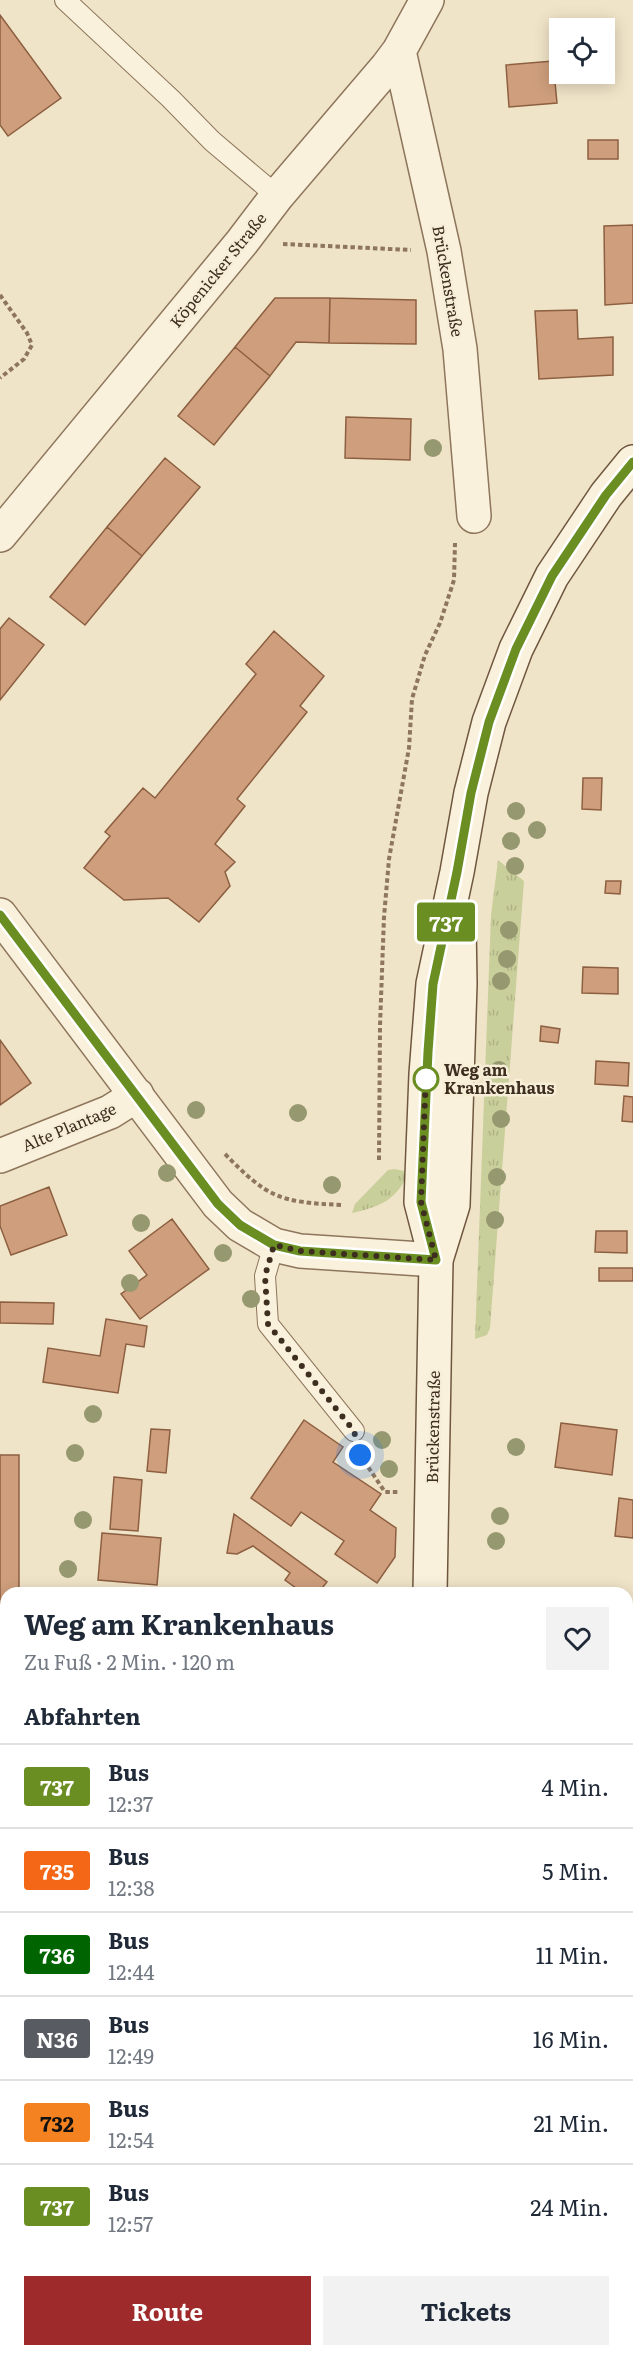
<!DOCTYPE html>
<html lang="de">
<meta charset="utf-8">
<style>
body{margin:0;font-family:Literata,serif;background:#f2f2f3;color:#1f2937;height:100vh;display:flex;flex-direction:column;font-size:22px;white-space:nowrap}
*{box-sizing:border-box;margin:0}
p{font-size:20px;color:#747a83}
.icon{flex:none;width:33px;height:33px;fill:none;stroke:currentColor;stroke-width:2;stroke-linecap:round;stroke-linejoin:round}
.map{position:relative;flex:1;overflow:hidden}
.sheet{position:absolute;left:0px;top:1587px;width:633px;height:770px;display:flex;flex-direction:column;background:#fff;border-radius:18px 18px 0 0;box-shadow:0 3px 15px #0003}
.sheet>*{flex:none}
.badge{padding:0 12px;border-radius:4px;font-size:21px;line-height:39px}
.buttons{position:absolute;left:549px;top:18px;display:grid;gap:12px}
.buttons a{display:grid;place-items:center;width:66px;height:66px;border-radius:0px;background:#fff;box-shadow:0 3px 15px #0003;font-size:30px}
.you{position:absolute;width:30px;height:30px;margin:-15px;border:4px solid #fff;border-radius:50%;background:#1a73e8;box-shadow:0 0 0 9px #1a73e833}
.map>.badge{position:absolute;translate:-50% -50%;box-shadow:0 0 0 3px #fff}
h2{padding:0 24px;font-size:22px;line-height:54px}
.round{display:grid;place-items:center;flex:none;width:63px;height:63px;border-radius:0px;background:#f2f2f3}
.headline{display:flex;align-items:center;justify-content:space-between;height:102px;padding:0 24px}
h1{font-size:28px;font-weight:700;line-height:45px}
.button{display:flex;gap:12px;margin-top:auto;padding:12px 24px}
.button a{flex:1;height:69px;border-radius:0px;background:#9e2a2b;color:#fff;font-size:24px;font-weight:700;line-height:69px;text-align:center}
.button a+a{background:#f2f2f3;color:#1f2937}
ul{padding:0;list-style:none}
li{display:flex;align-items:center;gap:18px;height:84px;padding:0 24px;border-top:2px solid #e0e1e3}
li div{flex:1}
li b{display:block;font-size:22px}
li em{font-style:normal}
li .badge{min-width:66px;font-weight:700;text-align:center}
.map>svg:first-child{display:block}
.grass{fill:url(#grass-tufts)}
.building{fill:#cf9f7d;stroke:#8d5f41;stroke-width:1.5}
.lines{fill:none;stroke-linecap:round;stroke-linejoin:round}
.service-casing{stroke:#8d765c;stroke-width:22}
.minor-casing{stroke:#8d765c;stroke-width:36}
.secondary-casing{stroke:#6f573f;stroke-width:36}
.path{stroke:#8d765c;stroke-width:4;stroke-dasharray:4.5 3;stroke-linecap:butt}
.service{stroke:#faf1dc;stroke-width:20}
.minor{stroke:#faf1dc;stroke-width:33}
.secondary{stroke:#faf1dc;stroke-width:33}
.tree{fill:#96986f}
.line-casing{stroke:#fff;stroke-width:14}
.line{stroke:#6b8e23;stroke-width:9}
.walk{stroke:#3d2e20;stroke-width:6;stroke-dasharray:0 10.8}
.stop-dot{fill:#fff;stroke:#6b8e23;stroke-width:3}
.labels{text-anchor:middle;stroke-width:5;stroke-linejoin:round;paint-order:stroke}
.street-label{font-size:16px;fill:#3d2e20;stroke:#f7eed8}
.stop-label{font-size:16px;font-weight:bold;fill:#3d2e20;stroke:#f7eed8;text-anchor:start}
</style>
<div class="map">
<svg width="633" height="2356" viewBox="0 0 633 2356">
<defs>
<pattern id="grass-tufts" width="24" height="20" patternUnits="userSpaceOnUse" patternTransform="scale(1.5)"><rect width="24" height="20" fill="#c9cf9b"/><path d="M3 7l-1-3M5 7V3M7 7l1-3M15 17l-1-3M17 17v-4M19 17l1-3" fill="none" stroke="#aeb285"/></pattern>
</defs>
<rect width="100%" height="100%" fill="#f0e4c8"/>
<path class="grass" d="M498,860L524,881L490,1328L487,1335L475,1339L491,915Z
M394,1169L410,1172C395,1200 383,1206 352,1213L355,1204L388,1170Z
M627,2212L633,2213V2356H458L459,2350H627Z"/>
<path class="building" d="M0,15L61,98L8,136L0,125Z
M553,61L557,103L509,107L506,65Z
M588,140H618V159H588Z
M633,225V303L605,305L604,226Z
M275,298H330L329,343L296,342L270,376L235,347Z
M330,298L416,300V344L329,343Z
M577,310L578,339L613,337V375L539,379L535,311Z
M235,347L270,376L214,445L178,416Z
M346,417L411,419L410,460L345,458Z
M165,458L200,487L142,556L107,527Z
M107,527L142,556L85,625L50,597Z
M9,618L44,645L0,700V629Z
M274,631L324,676L300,706L307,712L237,799L245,806L215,844L235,862L225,872L230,886L199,922L168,898L124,900L84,868L110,836L105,832L143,788L155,798L256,674L246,664Z
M583,778H602L601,810L582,809Z
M606,881H621L620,894L605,893Z
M583,967L618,968V994L582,993Z
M541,1026L560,1029L558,1043L540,1041Z
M0,1040L31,1083L0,1105Z
M596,1061L629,1063L628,1086L595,1084Z
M624,1096L633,1097V1122L622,1121Z
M49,1187L67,1235L11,1255L0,1226V1206Z
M172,1219L209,1269L140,1319L121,1294L147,1275L129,1251Z
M596,1231H627V1253L595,1252Z
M599,1268H633V1281H599Z
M0,1302L54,1303L53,1324L0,1323Z
M106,1319L147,1326L144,1347L126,1344L118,1393L43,1382L48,1348L100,1356Z
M304,1420L343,1447L333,1462L381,1494L370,1510L396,1528L395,1557L377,1583L335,1554L344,1541L301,1512L291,1526L251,1498Z
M561,1423L617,1430L612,1475L555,1467Z
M151,1429L170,1430L166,1473L147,1471Z
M0,1455H19V1593H6V1648L0,1647Z
M114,1477L142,1480L138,1531L110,1529Z
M619,1498L633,1500V1538L615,1536Z
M234,1514L327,1582L318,1593H303L285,1580L290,1573L253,1546L237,1554L227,1553Z
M102,1533L161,1538L157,1585L98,1580Z
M0,1715H6V1806L0,1805Z
M0,1966L6,1967V2097H0Z
M6,2344V2350H230L228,2356H1Z"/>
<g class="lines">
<g class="service-casing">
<path id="service" d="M65,0L171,99L212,141L277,196
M274,1245L265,1276L268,1324L354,1431
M0,1663L6,1664
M237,2356L239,2350"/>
</g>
<g class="minor-casing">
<path id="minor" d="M399,51L444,251L460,349L474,516
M0,535L242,242L277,196L387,67L399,51L427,0
M0,915L218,1204L240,1225L274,1245L300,1251L436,1260
M0,1156L110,1112L137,1095
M0,1857H6"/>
</g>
<g class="secondary-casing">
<path id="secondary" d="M436,1260L453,1205L460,984L459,923
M430,1593L436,1260L421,1202L426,1074L433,984L457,872L471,793L489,722L516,649L552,576L606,495L633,462
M418,2356V2350"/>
</g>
<path class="path" d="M283,244L411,250
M0,295L27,333L32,345L24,359L0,378
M225,1154C268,1198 279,1202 341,1205
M379,1160L380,1026L384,917L389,859L409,748L412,699L425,655L440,623L454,580L455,543
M360,1455L385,1492H399
M374,2350L385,2354"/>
<use href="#service" class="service"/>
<use href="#minor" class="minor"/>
<use href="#secondary" class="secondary"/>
</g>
<g class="tree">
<circle cx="433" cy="448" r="9"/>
<circle cx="516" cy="811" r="9"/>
<circle cx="537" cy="830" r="9"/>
<circle cx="511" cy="841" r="9"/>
<circle cx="515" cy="866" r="9"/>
<circle cx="509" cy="930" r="9"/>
<circle cx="507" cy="959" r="9"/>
<circle cx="501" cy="981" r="9"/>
<circle cx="499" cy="1070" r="9"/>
<circle cx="196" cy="1110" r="9"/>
<circle cx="298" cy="1113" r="9"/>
<circle cx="501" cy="1119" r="9"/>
<circle cx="167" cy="1173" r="9"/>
<circle cx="497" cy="1177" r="9"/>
<circle cx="332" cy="1185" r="9"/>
<circle cx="495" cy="1220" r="9"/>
<circle cx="141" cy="1223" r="9"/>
<circle cx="223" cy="1253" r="9"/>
<circle cx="130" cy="1283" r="9"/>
<circle cx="251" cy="1299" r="9"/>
<circle cx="93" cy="1414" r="9"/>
<circle cx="382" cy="1440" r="9"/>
<circle cx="516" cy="1447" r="9"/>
<circle cx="75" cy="1453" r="9"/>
<circle cx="389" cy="1469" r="9"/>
<circle cx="500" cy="1516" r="9"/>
<circle cx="83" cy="1520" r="9"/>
<circle cx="496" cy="1541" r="9"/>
<circle cx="68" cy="1569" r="9"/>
</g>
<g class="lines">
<g class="line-casing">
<path id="line" d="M0,915L218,1204L240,1225L274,1245L300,1251L436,1260L421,1202L428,1052L433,984L457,872L471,793L489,722L516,649L552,576L606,495L633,462"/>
</g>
<use href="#line" class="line"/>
<path class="walk" d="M360,1455L354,1431L268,1324L265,1276L274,1245L300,1251L436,1260L421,1202L426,1074V1079"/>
</g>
<circle class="stop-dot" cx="426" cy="1079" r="12"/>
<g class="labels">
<g class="street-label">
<text transform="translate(218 270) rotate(-51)" y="6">Köpenicker Straße</text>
<text transform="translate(448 281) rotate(80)" y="6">Brückenstraße</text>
<text transform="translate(69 1127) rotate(-23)" y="6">Alte Plantage</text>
<text transform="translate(433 1427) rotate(-89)" y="6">Brückenstraße</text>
</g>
<g class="stop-label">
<text x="444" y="1076">Weg am<tspan x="444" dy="18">Krankenhaus</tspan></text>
</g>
</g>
</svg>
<div class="buttons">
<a><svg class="icon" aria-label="locate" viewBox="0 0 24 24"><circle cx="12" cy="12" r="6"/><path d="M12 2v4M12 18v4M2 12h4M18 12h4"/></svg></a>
</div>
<div class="you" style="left:360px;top:1455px"></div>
<b class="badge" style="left:446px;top:922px;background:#6b8e23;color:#fff">737</b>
<section class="sheet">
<div class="headline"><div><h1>Weg am Krankenhaus</h1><p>Zu Fuß · 2 Min. · 120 m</p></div><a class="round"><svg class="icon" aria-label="heart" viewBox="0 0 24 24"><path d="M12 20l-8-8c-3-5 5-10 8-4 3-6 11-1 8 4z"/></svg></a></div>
<h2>Abfahrten</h2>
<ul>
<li><span class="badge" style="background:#6b8e23;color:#fff">737</span><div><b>Bus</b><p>12:37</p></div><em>4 Min.</em></li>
<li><span class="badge" style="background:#f46717;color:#fff">735</span><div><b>Bus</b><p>12:38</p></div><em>5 Min.</em></li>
<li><span class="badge" style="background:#006400;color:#fff">736</span><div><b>Bus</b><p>12:44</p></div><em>11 Min.</em></li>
<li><span class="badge" style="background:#595b62;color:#fff">N36</span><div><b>Bus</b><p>12:49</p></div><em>16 Min.</em></li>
<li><span class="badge" style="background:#f58220;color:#111">732</span><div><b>Bus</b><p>12:54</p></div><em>21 Min.</em></li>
<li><span class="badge" style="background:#6b8e23;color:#fff">737</span><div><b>Bus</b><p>12:57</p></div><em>24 Min.</em></li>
</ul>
<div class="button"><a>Route</a><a>Tickets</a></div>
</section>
</div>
